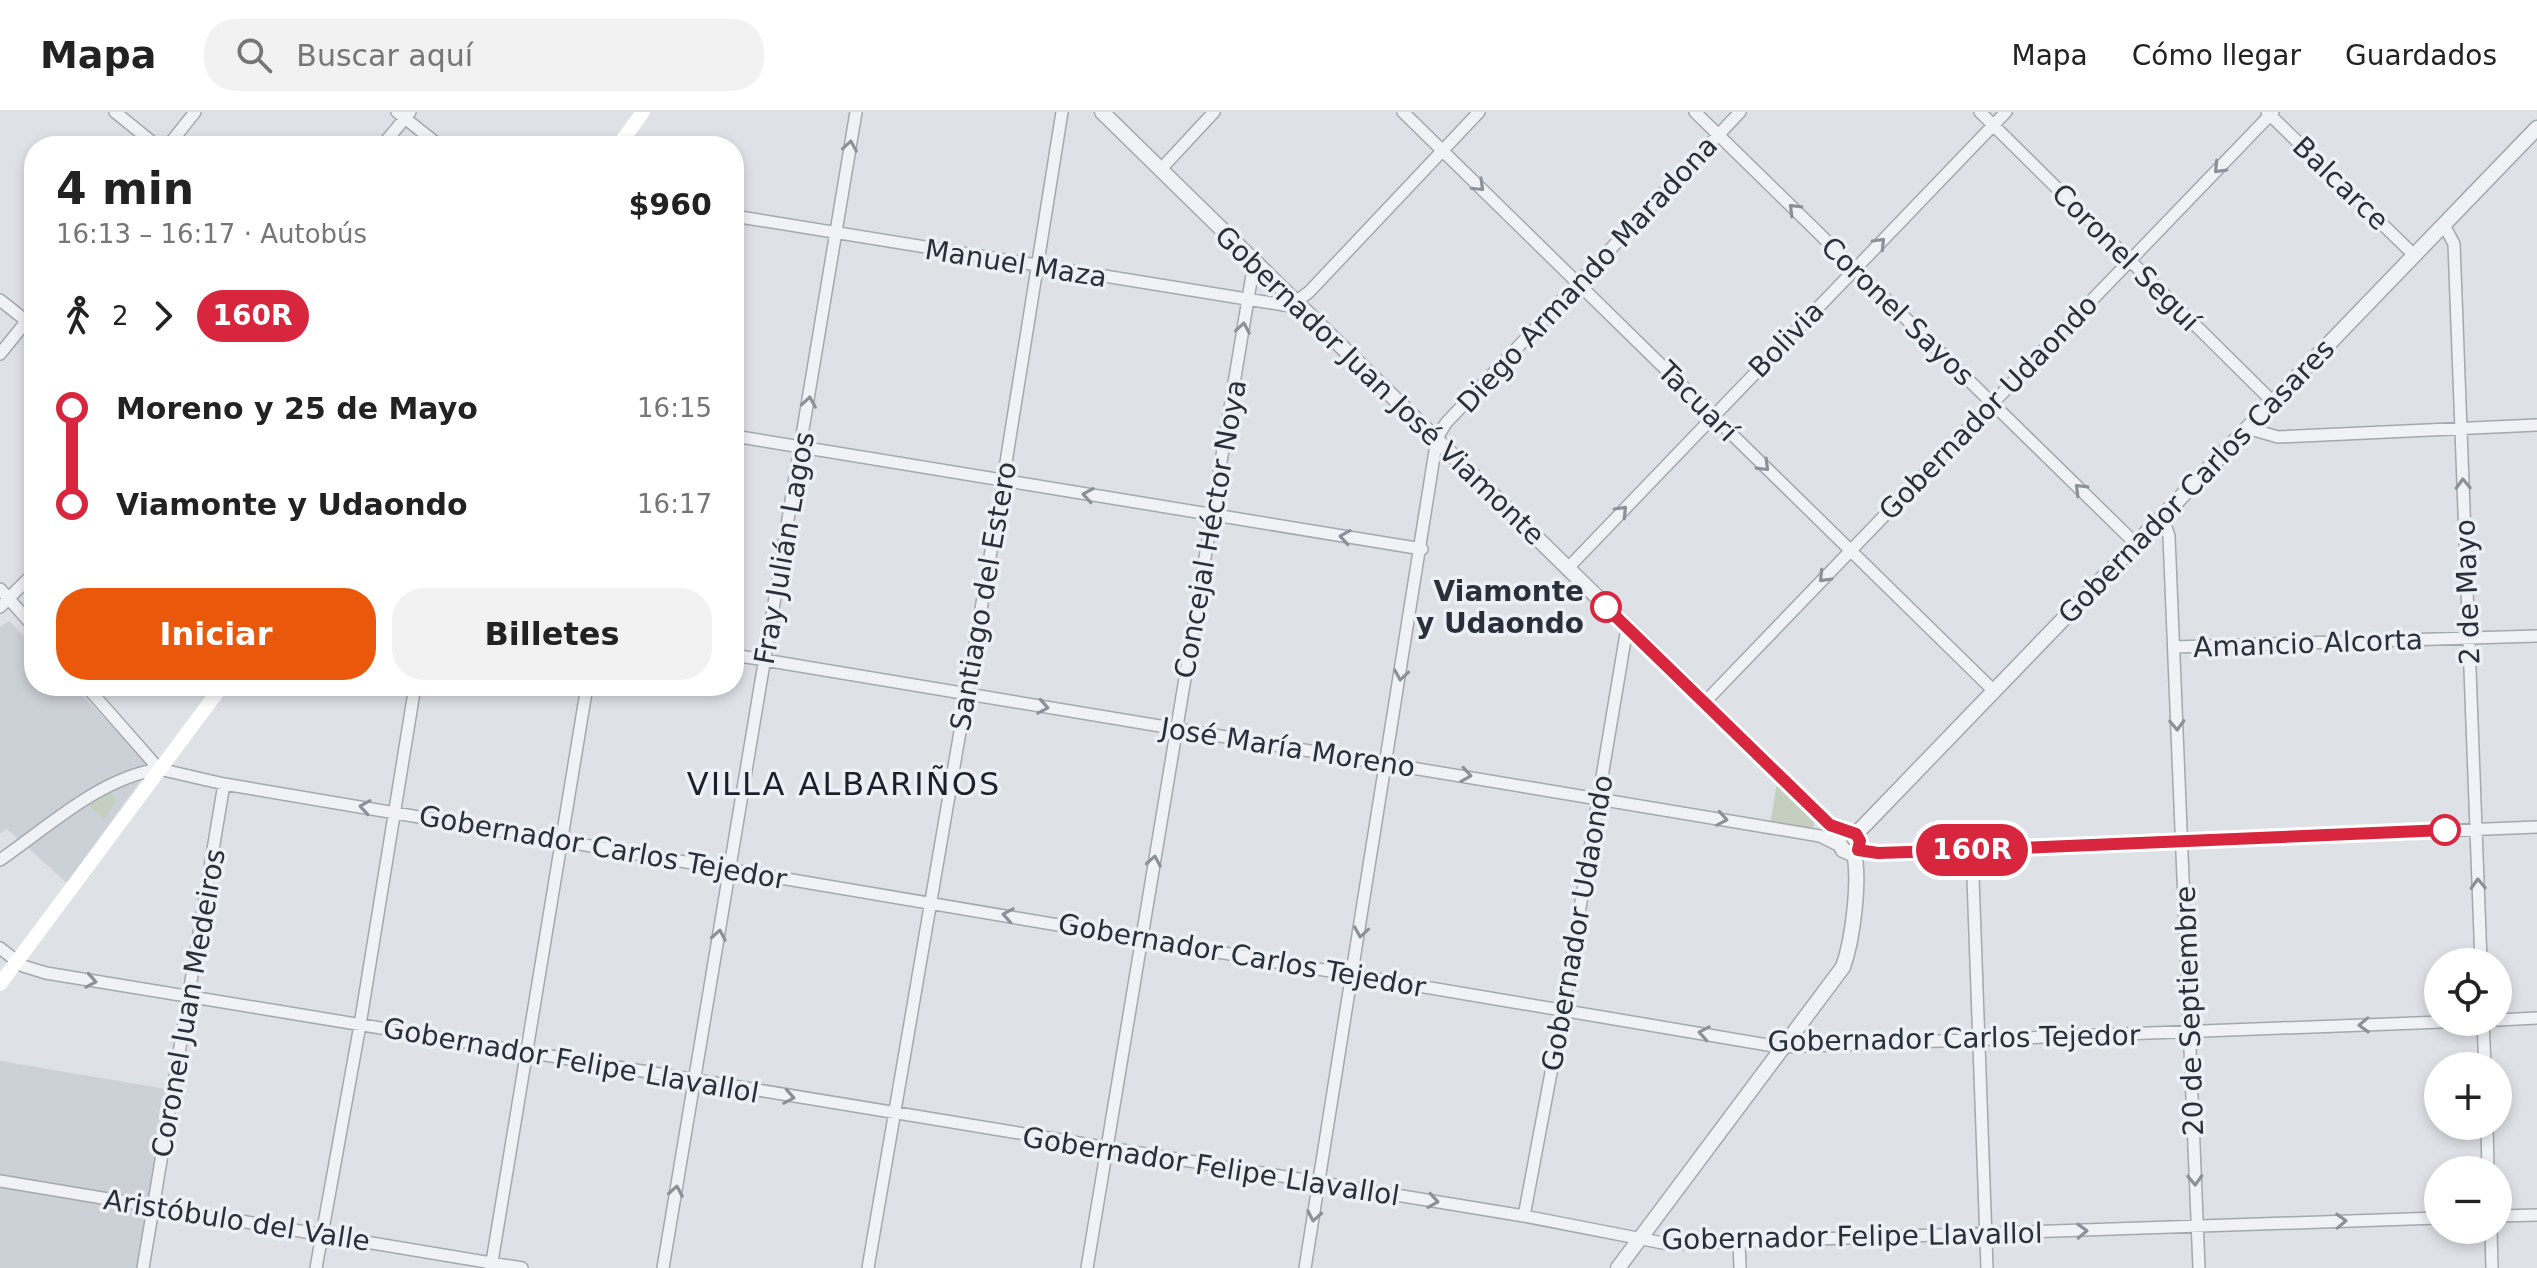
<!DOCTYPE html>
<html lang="es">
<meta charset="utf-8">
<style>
body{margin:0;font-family:"DejaVu Sans",sans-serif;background:#f2f2f2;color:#222;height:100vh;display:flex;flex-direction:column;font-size:30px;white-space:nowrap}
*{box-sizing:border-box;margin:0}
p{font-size:26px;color:#767676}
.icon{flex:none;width:44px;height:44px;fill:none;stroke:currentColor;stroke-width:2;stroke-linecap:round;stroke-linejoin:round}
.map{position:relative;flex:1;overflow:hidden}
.drawer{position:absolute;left:24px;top:24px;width:720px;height:560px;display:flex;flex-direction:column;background:#fff;border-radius:32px;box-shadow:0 4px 12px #0003}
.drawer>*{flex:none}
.badge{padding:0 16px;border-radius:26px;font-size:28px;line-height:52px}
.tools{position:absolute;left:2424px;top:836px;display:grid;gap:16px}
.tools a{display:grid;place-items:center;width:88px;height:88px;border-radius:50%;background:#fff;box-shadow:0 4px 12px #0003;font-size:40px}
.map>.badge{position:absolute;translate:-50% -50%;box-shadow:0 0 0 4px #fff}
.legs{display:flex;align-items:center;gap:12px;height:88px;padding:0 32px;font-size:26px}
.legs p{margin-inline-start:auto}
.overview{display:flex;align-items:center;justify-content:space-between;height:136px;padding:0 32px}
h1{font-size:44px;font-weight:600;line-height:60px}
.cta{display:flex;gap:16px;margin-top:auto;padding:16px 32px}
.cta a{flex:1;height:92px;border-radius:32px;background:#ea580c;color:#fff;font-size:32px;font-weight:600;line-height:92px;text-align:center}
.cta a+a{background:#f2f2f2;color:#222}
ul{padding:0 32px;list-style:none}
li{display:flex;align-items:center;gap:28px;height:96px;font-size:30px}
li i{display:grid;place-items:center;width:12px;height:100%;margin:0 10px;background:currentColor}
li i::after{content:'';width:20px;height:20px;margin:-10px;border:6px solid;border-radius:50%;background:#fff}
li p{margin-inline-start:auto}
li:first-child i{background:linear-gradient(#0000 50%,currentColor 0)}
li:last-child i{background:linear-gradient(currentColor 50%,#0000 0)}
header{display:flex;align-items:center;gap:48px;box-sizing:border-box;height:112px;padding:0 40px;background:#fff;border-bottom:2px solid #e0e0e0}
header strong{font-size:38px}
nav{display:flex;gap:44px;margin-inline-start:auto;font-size:28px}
.search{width:560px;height:72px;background:#f2f2f2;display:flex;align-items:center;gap:20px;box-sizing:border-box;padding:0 28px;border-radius:32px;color:#767676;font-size:30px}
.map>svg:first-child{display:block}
.built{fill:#ccd0d7}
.green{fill:#c4cfc0}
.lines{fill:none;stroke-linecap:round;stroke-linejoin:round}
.minor-casing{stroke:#a4a8af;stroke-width:14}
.tertiary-casing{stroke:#a4a8af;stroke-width:17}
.minor{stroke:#f0f2f5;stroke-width:11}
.tertiary{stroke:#f0f2f5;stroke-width:14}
.secondary{stroke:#fff;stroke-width:14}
.oneway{stroke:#8c9198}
.line-1-casing{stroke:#fff;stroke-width:18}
.line-1{stroke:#d7263d;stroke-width:12}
.stop-1-dot{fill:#fff;stroke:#d7263d;stroke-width:4}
.labels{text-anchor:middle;stroke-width:7;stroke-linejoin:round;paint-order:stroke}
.street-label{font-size:28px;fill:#29303b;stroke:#edf0f4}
.stop-label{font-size:28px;font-weight:bold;fill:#29303b;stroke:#edf0f4;text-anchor:end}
.quarter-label{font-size:32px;letter-spacing:2px;fill:#1b212c;stroke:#edf0f4}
</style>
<header>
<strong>Mapa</strong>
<div class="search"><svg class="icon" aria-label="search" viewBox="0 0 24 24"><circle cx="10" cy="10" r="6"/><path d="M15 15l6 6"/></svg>Buscar aquí</div>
<nav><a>Mapa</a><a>Cómo llegar</a><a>Guardados</a></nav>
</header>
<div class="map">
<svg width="2537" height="1156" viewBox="0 0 2537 1156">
<rect width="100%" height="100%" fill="#dee1e6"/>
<path class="built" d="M9,509L34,535V574H73L151,654L67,771L7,717L0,721V515Z
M0,949L166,977L139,1156H0Z"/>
<path class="green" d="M1777,670L1814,707V714L1808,718L1770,713Z
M111,680L116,689L104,707L89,694Z"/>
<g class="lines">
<g class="minor-casing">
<path id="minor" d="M115,0L157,34
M397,0L440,34
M1403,0L1994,579
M1695,0L2136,432
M1980,0L2273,290
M2267,0L2414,143
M168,34L195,0
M382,34L410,0
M1161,57L1214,0
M734,104L1290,194L1309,180L1479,0
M2444,113L2454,132L2481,850
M0,188L34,215
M0,242L34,200
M2247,316L2278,325L2537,313
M734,324L1422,437
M2162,404L2169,424L2199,1156
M1568,456L2006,0
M0,477L34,515
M0,495L34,461
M2174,535L2537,524
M734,543L1820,724L1840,734
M86,574L159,657L224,672L1780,935L2442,910
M1704,591L2273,0
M1858,738L1878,741L1972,738L2537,715
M1972,738L1987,1156
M0,748C48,715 100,666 159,657
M0,836L23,854L46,861L1524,1104L1668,1132L2438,1106
M2498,908L2537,906
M2483,910L2485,954
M2487,1014L2488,1058
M0,1069L522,1156
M1524,1104L1563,897L1627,516
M2498,1104L2537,1103
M2491,1118L2492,1156
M1739,1130L1740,1156
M143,1156L224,672
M316,1156L360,913L415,574
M491,1156L587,574
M663,1156L856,0
M868,1156L1003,369L1062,0
M1087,1156L1254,151
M1305,1156L1437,326L1446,311L1740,0"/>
</g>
<g class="tertiary-casing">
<path id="tertiary" d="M1102,0L1830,713L1843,738L1850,741L1858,738L1860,729L1856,722L1830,713
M1856,722L2537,16
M1618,1156L1843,855C1853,827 1860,769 1854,740"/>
</g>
<use href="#minor" class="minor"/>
<use href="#tertiary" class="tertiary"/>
<path class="secondary" d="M618,34L643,0
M0,872L222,574"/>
</g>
<defs><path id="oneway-chevron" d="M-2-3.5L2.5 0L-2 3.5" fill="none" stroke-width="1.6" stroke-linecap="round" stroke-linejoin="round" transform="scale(2)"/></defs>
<g class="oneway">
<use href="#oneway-chevron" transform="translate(850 34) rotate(-81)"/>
<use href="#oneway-chevron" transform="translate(2219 56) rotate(134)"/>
<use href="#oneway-chevron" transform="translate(1479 74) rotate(44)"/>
<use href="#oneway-chevron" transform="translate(1794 97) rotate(-135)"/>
<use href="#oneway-chevron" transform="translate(1880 131) rotate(-46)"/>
<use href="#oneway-chevron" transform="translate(1243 216) rotate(-81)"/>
<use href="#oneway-chevron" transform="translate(809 290) rotate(-81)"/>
<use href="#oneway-chevron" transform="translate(1764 354) rotate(45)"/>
<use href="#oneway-chevron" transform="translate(2463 372) rotate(-92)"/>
<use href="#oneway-chevron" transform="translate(2080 377) rotate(-135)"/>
<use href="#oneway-chevron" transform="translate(1088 383) rotate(-171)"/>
<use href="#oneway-chevron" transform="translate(1622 399) rotate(-46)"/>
<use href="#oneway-chevron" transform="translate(1345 425) rotate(-171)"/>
<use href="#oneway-chevron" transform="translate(1824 465) rotate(134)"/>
<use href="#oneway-chevron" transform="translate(1401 563) rotate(99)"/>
<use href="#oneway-chevron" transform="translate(1043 595) rotate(10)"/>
<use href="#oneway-chevron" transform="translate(2177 613) rotate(88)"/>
<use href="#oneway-chevron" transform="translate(1466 663) rotate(9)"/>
<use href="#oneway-chevron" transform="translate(365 695) rotate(-171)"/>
<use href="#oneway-chevron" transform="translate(1722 707) rotate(10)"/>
<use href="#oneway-chevron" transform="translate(1154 749) rotate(-80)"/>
<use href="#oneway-chevron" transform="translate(2478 772) rotate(-92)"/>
<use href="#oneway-chevron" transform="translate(1008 803) rotate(-170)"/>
<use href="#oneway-chevron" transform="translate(1361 820) rotate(99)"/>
<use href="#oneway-chevron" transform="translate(719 823) rotate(-80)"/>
<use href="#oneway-chevron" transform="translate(91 869) rotate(10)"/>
<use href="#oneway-chevron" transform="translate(2364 913) rotate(178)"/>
<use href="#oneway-chevron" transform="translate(1704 921) rotate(-170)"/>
<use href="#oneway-chevron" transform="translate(789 985) rotate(10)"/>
<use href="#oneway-chevron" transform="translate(2195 1068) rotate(88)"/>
<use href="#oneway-chevron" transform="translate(676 1079) rotate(-80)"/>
<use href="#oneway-chevron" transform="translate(1433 1089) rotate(9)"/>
<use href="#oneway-chevron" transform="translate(1314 1104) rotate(100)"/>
<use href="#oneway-chevron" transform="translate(2341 1109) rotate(-2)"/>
<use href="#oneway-chevron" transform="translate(2082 1119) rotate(-2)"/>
</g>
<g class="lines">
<g class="line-1-casing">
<path id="line-1" d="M1606,495L1830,713L1856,722L1860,729L1858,738L1878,741L1972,738L2445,718"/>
</g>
<use href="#line-1" class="line-1"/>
</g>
<g class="stop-1-dot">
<circle cx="1606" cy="495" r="14"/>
<circle cx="2445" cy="718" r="14"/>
</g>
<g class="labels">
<g class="street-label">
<text transform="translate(2341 71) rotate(44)" y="10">Balcarce</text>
<text transform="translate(2126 145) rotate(45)" y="10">Coronel Seguí</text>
<text transform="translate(1016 151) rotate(9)" y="10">Manuel Maza</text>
<text transform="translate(1587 162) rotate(-47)" y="10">Diego Armando Maradona</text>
<text transform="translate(1898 199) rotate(44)" y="10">Coronel Sayos</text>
<text transform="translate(1786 227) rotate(-46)" y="10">Bolivia</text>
<text transform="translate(1380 273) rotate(44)" y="10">Gobernador Juan José Viamonte</text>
<text transform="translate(1698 289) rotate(45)" y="10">Tacuarí</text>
<text transform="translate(1988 295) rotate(-46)" y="10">Gobernador Udaondo</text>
<text transform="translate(2196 369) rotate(-46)" y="10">Gobernador Carlos Casares</text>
<text transform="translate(1210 417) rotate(-80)" y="10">Concejal Héctor Noya</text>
<text transform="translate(784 436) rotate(-80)" y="10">Fray Julián Lagos</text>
<text transform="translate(2467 480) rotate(-92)" y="10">2 de Mayo</text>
<text transform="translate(983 484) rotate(-80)" y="10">Santiago del Estero</text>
<text transform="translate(2308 531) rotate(-2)" y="10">Amancio Alcorta</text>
<text transform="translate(1288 635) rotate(9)" y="10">José María Moreno</text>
<text transform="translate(603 735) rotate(10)" y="10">Gobernador Carlos Tejedor</text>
<text transform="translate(1577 811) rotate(-80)" y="10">Gobernador Udaondo</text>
<text transform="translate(1242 843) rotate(10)" y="10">Gobernador Carlos Tejedor</text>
<text transform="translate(188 891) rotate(-80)" y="10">Coronel Juan Medeiros</text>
<text transform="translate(2189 899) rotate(-92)" y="10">20 de Septiembre</text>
<text transform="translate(1954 926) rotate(-1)" y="10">Gobernador Carlos Tejedor</text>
<text transform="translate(571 948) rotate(10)" y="10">Gobernador Felipe Llavallol</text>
<text transform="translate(1211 1054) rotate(9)" y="10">Gobernador Felipe Llavallol</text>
<text transform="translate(237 1108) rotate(9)" y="10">Aristóbulo del Valle</text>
<text transform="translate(1852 1124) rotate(-1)" y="10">Gobernador Felipe Llavallol</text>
</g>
<g class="stop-label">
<text x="1584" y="489">Viamonte<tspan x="1584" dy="32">y Udaondo</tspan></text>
</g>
<g class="quarter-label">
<text x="844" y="683">VILLA ALBARIÑOS</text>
</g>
</g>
</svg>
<div class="tools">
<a><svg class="icon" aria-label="locate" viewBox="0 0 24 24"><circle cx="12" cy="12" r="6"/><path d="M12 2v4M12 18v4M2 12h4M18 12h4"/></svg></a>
<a>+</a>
<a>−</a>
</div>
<b class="badge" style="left:1972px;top:738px;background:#d7263d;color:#fff">160R</b>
<section class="drawer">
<div class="overview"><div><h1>4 min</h1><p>16:13 – 16:17 · Autobús</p></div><b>$960</b></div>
<div class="legs"><svg class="icon" aria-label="walk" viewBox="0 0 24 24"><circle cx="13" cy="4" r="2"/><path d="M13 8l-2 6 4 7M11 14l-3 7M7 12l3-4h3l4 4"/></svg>2<svg class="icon" aria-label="forward" viewBox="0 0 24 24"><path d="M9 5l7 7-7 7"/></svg><b class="badge" style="background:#d7263d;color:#fff">160R</b></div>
<ul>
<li><i style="color:#d7263d"></i><b>Moreno y 25 de Mayo</b><p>16:15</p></li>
<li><i style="color:#d7263d"></i><b>Viamonte y Udaondo</b><p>16:17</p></li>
</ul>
<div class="cta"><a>Iniciar</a><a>Billetes</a></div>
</section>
</div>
